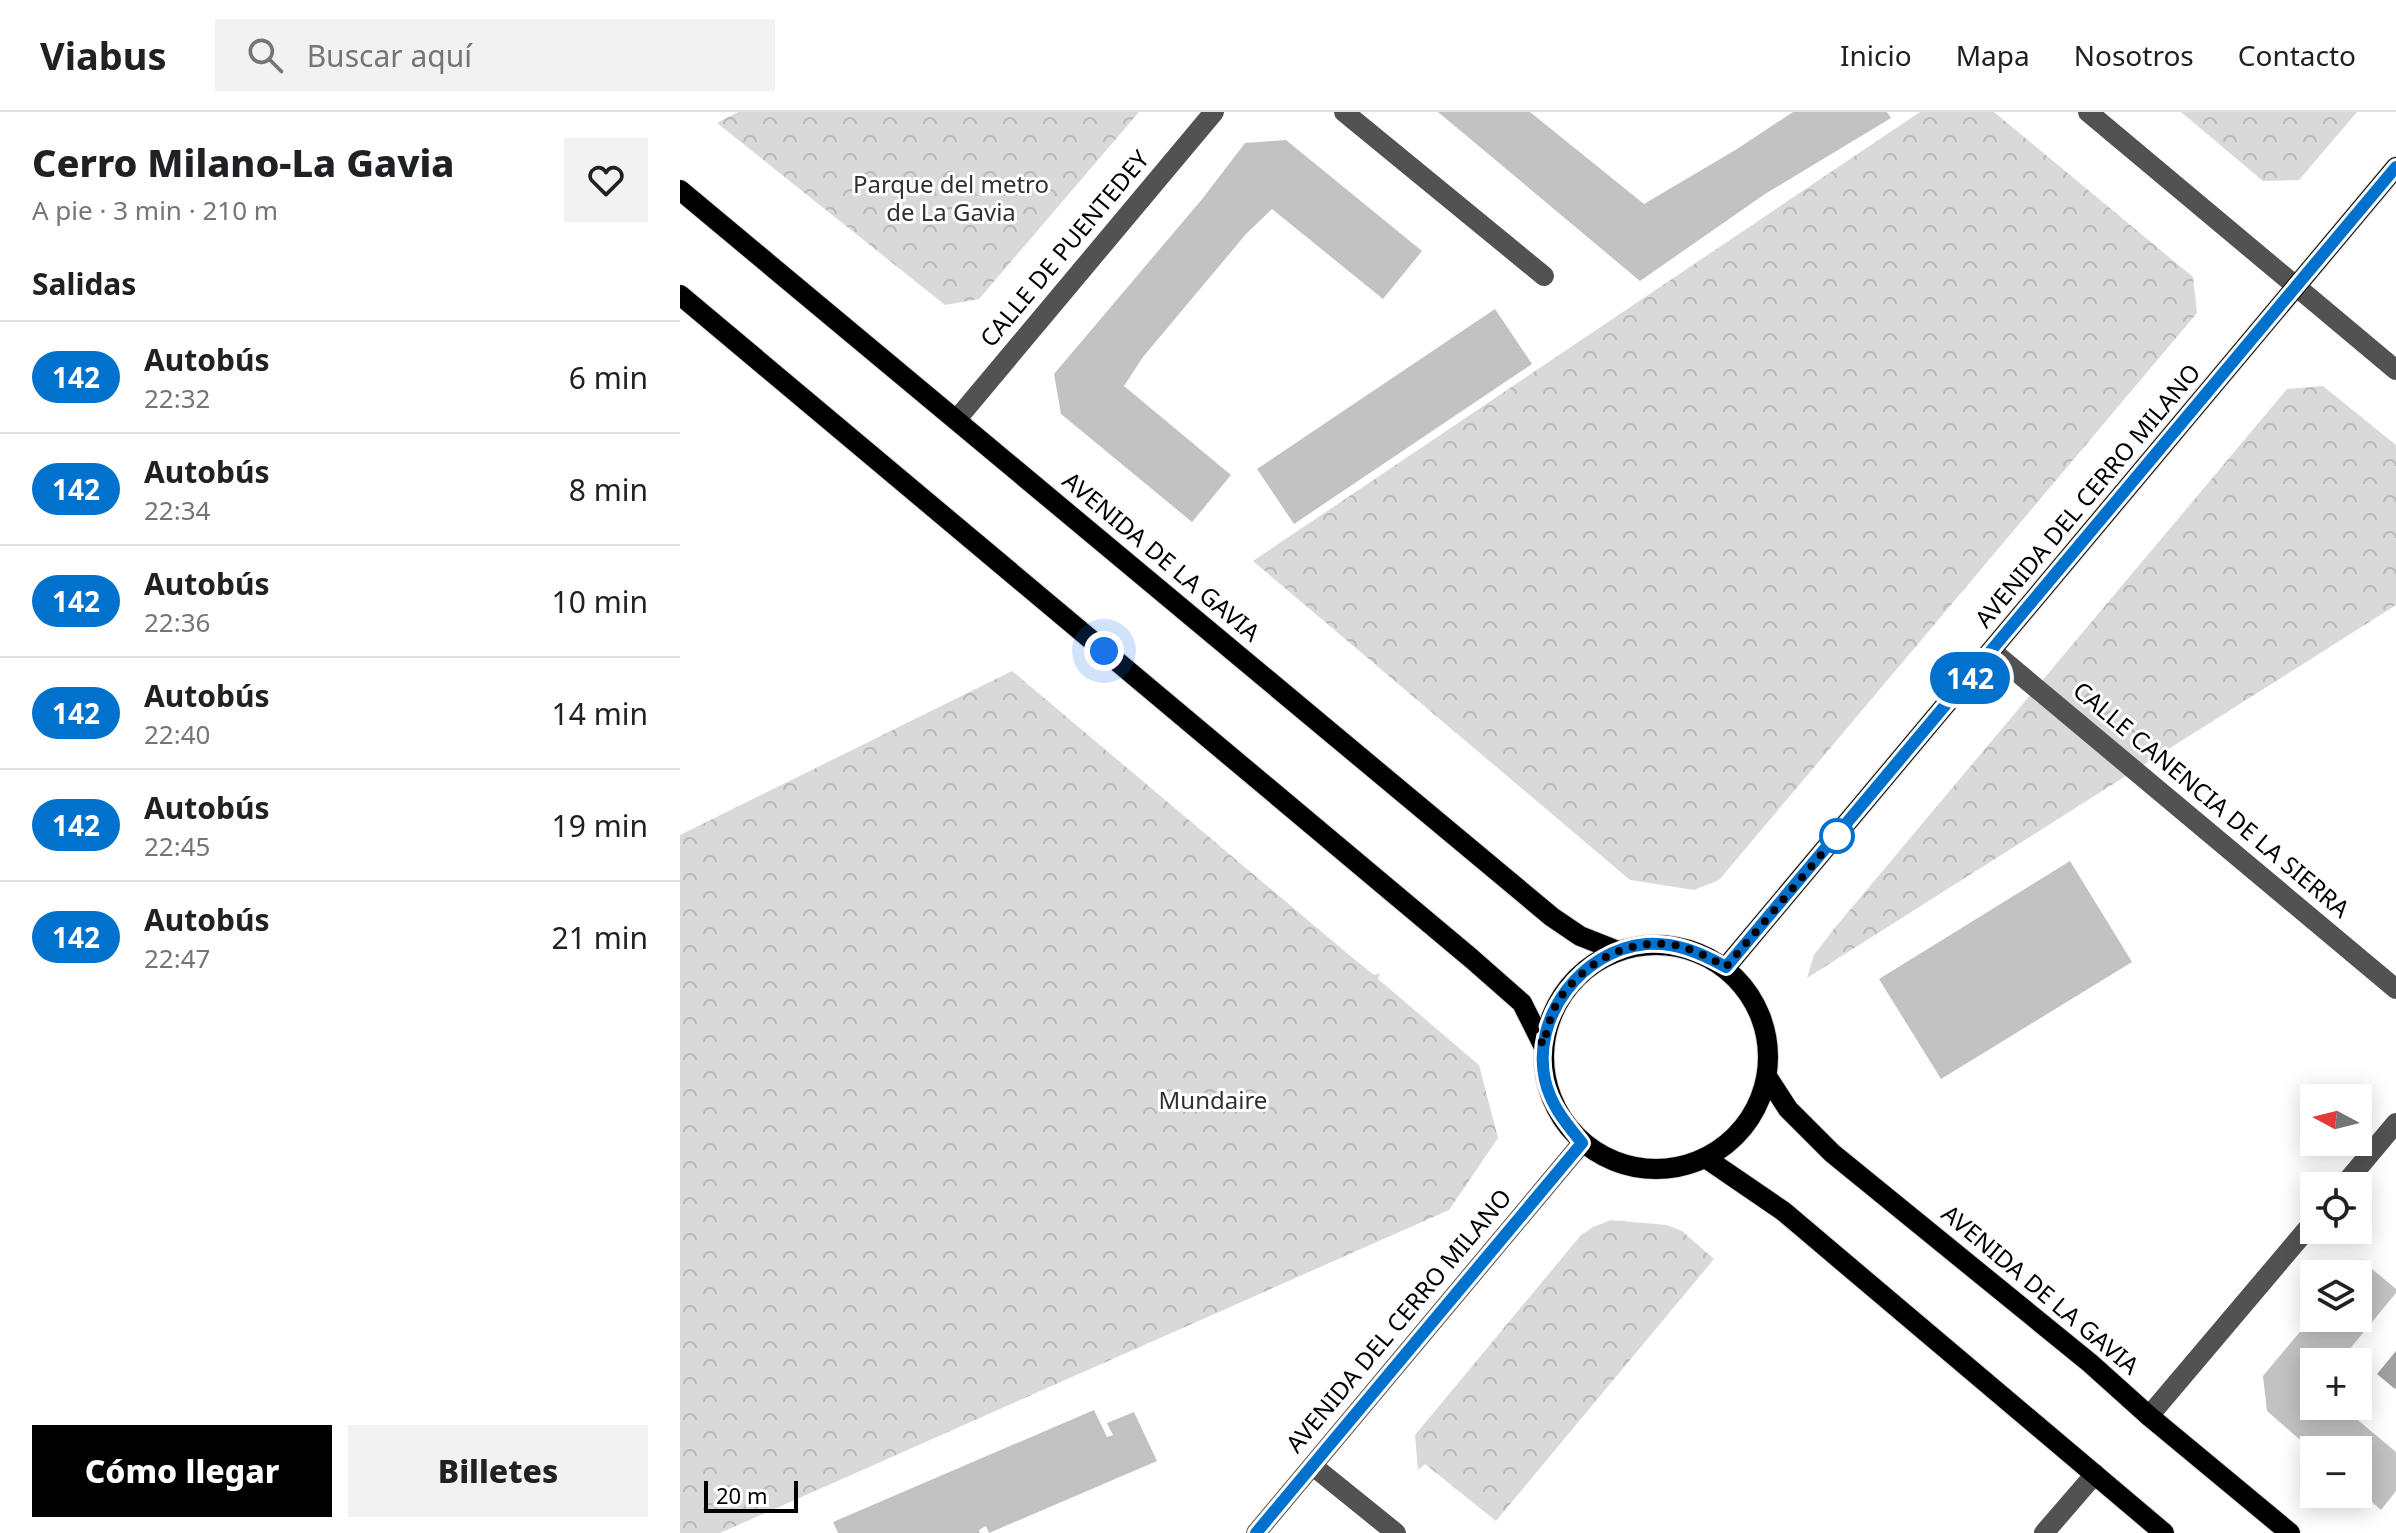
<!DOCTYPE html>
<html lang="es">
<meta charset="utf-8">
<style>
body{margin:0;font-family:"Noto Sans",sans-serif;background:#f2f2f2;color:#202124;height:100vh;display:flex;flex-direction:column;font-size:30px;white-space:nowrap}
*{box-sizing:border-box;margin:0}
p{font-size:26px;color:#757577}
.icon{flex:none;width:44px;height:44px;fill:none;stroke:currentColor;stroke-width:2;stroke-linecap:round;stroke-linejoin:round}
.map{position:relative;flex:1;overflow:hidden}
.drawer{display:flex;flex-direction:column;background:#fff;width:680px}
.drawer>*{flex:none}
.badge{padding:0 16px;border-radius:26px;font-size:28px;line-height:52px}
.needle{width:52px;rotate:277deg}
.buttons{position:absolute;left:1620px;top:972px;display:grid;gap:16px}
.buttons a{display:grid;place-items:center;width:72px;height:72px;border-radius:0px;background:#fff;box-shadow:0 4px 20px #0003;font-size:40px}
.scale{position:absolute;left:24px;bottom:20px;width:94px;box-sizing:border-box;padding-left:8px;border:4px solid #000;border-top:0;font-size:22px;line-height:28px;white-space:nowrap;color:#000;-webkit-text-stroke:6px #fff;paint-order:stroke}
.you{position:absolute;width:40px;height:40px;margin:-20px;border:6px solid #fff;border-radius:50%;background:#1a73e8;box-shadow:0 0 0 12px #1a73e833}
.map>.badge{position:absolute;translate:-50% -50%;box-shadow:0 0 0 4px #fff}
h2{padding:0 32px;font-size:30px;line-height:72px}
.round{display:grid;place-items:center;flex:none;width:84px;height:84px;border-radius:0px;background:#f2f2f2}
.summary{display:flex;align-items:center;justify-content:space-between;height:136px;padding:0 32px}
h1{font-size:38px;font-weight:800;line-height:60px}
.cta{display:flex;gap:16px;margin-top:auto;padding:16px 32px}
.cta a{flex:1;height:92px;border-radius:0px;background:#000;color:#fff;font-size:32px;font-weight:800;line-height:92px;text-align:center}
.cta a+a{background:#f2f2f2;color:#202124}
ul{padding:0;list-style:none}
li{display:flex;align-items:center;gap:24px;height:112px;padding:0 32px;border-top:2px solid #e0e0e0}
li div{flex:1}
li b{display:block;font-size:30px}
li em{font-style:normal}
li .badge{min-width:88px;font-weight:700;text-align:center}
header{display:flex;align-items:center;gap:48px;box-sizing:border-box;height:112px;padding:0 40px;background:#fff;border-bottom:2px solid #e0e0e0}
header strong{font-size:38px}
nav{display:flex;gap:44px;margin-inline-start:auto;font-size:28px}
.search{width:560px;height:72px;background:#f2f2f2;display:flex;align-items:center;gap:20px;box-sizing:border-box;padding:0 28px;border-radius:0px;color:#757577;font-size:30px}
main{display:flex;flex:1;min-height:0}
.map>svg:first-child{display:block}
.park{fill:url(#park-crowns)}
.water{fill:#a0a0a0}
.building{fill:#c2c2c2}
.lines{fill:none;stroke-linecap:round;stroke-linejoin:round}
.major-casing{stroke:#dbdbdb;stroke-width:22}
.minor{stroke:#525252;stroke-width:20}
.major{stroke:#000;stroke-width:20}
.line-casing{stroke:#fff;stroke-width:18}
.line{stroke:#0072ce;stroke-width:12}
.walk{stroke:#000;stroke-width:8;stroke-dasharray:0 14.4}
.stop-dot{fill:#fff;stroke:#0072ce;stroke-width:4}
.labels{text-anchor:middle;stroke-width:6;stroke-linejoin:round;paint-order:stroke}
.park-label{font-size:24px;fill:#303030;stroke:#fff}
.street-label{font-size:24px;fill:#000;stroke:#fff}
</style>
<header>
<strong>Viabus</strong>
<div class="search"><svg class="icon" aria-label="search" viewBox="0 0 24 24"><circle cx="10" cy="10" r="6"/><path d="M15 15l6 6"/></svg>Buscar aquí</div>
<nav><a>Inicio</a><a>Mapa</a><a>Nosotros</a><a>Contacto</a></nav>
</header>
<main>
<section class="drawer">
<div class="summary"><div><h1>Cerro Milano-La Gavia</h1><p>A pie · 3 min · 210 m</p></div><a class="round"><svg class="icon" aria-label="heart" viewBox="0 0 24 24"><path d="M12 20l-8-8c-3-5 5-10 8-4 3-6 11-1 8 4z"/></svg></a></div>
<h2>Salidas</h2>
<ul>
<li><span class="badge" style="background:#0072ce;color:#fff">142</span><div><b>Autobús</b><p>22:32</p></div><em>6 min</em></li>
<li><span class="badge" style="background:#0072ce;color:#fff">142</span><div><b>Autobús</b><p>22:34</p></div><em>8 min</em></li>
<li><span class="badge" style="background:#0072ce;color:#fff">142</span><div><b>Autobús</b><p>22:36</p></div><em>10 min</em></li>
<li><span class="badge" style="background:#0072ce;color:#fff">142</span><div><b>Autobús</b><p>22:40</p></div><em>14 min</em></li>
<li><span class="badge" style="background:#0072ce;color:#fff">142</span><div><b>Autobús</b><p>22:45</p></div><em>19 min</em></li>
<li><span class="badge" style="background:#0072ce;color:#fff">142</span><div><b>Autobús</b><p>22:47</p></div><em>21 min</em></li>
</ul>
<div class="cta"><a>Cómo llegar</a><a>Billetes</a></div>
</section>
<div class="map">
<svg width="1716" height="1421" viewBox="0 0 1716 1421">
<defs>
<pattern id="park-crowns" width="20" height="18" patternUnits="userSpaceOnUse" patternTransform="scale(2)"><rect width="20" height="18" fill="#d9d9d9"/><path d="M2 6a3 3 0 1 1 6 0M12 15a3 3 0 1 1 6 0" fill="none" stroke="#b8b8b8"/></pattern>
</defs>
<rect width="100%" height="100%" fill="#fff"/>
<path class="park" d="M58,0H459L299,187L265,193L37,11Z
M1240,0H1314L1513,165L1517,201L1039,768L1014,778L950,768L573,449Z
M1501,0H1677L1619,68L1583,69Z
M1643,274L1716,333V493L1127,866L1134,843L1153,818L1607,277Z
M332,559L674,847L694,863L700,861L698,867L799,953L818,1026L769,1098L40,1421H0V723Z
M931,1108L987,1113L1002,1119L1034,1147L816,1409L745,1352L738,1358L735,1323L901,1123L913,1115Z"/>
<path class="water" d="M1716,1239V1275L1715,1277L1697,1262Z"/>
<path class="building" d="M758,0H850L964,92L1057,37L1113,0H1207L1211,6L1085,82L960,169Z
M606,28L742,139L703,187L592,97L566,122L463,245L444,274L551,363L512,410L381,302L374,262L523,86L565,31Z
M815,197L852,252L614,412L577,357Z
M1390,749L1452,850L1261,967L1199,867Z
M1680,1147L1716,1177V1181L1659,1250H1634V1294H1661L1716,1340V1379L1701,1398L1678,1378V1338H1634V1340L1587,1299L1583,1264L1634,1203V1206H1678V1162H1668Z
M414,1298L427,1325L433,1323L427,1311L454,1300L477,1349L309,1421L306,1414L299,1418L300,1421H158L153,1410Z"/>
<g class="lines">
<g class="major-casing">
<path id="major" d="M0,78L872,805L900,824L938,839
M0,183L792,847L842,891L863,933
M864 945a112 112 0 1 1 224 0a112 112 0 1 1-224 0Z
M1046,855L1716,55
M1088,966L1108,997L1152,1041L1410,1251L1469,1304L1610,1421
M1027,1047L1103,1099L1484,1421"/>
</g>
<path class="minor" d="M664,0L864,164
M1408,0L1716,258
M277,307L534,0
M1312,539L1716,877
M1663,1074L1716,1011
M1469,1304L1634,1109
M633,1354L716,1421
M576,1421L902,1031
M1364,1421L1415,1362"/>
<use href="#major" class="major"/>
</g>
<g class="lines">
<g class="line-casing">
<path id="line" d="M576,1421L902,1031C886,1011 871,994 865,968C851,905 902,838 966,832C996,830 1021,841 1046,855L1716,55"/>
</g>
<use href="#line" class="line"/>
<path class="walk" d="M424,539L842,891L863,933C867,920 870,903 877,891C901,852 948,825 994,833C1014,837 1030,846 1046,855L1157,724"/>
</g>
<circle class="stop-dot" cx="1157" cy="724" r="16"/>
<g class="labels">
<g class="park-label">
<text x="271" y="81">Parque del metro<tspan x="271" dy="28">de La Gavia</tspan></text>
<text x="533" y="997">Mundaire</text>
</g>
<g class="street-label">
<text transform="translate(385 137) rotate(-50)" y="8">CALLE DE PUENTEDEY</text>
<text transform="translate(1408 384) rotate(-50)" y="8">AVENIDA DEL CERRO MILANO</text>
<text transform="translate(481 445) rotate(40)" y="8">AVENIDA DE LA GAVIA</text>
<text transform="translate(1531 688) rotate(40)" y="8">CALLE CANENCIA DE LA SIERRA</text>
<text transform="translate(1360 1178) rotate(40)" y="8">AVENIDA DE LA GAVIA</text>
<text transform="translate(719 1209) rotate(-50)" y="8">AVENIDA DEL CERRO MILANO</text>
</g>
</g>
</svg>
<div class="buttons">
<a><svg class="needle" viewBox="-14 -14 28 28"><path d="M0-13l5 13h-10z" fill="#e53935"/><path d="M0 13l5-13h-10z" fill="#757577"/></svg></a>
<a><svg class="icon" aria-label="locate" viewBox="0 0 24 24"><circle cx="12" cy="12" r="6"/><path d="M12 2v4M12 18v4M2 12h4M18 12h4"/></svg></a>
<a><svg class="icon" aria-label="layers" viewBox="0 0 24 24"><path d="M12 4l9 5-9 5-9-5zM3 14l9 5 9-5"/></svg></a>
<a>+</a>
<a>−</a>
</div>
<div class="scale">20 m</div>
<div class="you" style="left:424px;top:539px"></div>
<b class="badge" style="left:1290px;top:566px;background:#0072ce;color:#fff">142</b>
</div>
</main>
